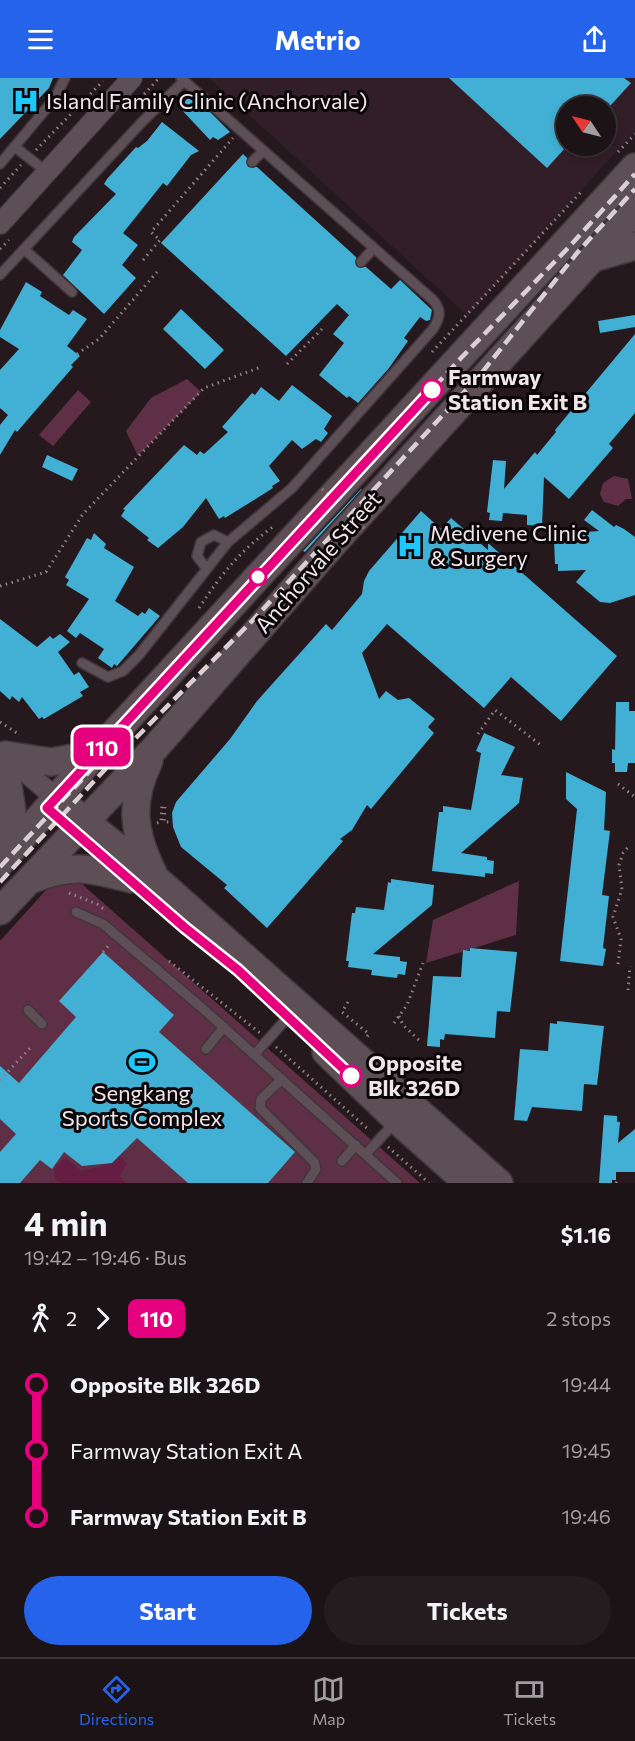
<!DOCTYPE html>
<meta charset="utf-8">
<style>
body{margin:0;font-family:Commissioner,sans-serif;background:#251c1f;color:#f1f3f6;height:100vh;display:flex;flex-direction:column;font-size:22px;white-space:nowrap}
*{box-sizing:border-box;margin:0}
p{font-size:20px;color:#a09ea1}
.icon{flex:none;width:33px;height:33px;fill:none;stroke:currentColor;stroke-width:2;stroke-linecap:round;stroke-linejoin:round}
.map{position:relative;height:1105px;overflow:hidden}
.sheet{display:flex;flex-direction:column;background:#1c1316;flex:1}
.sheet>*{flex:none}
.badge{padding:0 12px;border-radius:9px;font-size:21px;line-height:39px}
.needle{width:39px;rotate:305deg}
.controls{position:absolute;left:556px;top:18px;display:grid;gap:12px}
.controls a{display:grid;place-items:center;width:60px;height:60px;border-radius:50%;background:#1c1316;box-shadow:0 3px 9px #0003,0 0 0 2px #3a3235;font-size:30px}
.map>.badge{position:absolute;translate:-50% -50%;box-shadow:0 0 0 3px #fff}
.legs{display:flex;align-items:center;gap:9px;height:66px;padding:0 24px;font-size:20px}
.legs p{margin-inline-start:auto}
.summary{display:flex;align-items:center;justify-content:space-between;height:102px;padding:0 24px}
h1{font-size:33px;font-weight:700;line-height:45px}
.action{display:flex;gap:12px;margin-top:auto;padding:12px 24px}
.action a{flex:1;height:69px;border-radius:36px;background:#2563eb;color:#fff;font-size:24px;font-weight:700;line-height:69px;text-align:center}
.action a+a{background:#251c1f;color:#f1f3f6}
ul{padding:0 24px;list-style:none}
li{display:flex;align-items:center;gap:21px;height:66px;font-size:22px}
li i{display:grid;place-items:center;width:9px;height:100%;margin:0 8px;background:currentColor}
li i::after{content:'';width:15px;height:15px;margin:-8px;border:4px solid;border-radius:50%;background:#1c1316}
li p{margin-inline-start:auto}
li:first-child i{background:linear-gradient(#0000 50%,currentColor 0)}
li:last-child i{background:linear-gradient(currentColor 50%,#0000 0)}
header{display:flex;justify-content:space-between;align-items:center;height:78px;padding:0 24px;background:#2563eb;color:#fff;font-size:27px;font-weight:700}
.dock{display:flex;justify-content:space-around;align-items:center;height:84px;border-top:2px solid #3a3235;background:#1c1316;font-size:16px;color:#a09ea1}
.dock a{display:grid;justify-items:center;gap:3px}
.dock .selected{color:#2563eb}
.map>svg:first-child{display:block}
.built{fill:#321e27;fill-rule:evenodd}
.green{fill:#5f2f46}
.water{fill:#651d43}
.building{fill:#42afd5}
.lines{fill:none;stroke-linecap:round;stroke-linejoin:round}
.lane-casing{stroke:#40363a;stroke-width:12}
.street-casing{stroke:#40363a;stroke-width:22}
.secondary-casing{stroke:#40363a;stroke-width:30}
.path{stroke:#908489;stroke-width:3;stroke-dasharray:1.5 4.5;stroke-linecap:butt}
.lane{stroke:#5e4e55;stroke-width:9}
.street{stroke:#5e4e55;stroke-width:20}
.secondary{stroke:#5e4e55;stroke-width:27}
.rail{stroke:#dad0d4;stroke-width:4.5;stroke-dasharray:12 6;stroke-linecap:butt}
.path-bridge{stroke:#908489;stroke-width:3;stroke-dasharray:1.5 4.5;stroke-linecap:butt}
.line-1-casing{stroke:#fff;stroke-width:14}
.line-1{stroke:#e6007e;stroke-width:9}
.stop-1-dot{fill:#fff;stroke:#e6007e;stroke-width:3}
.labels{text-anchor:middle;stroke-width:6;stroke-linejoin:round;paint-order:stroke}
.poi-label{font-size:22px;fill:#f1e7eb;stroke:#0b0608;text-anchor:start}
.stop-label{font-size:22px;font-weight:bold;fill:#f1e7eb;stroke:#0b0608;text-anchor:start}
.street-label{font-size:22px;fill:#f1e7eb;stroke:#0b0608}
</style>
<header><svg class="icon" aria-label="menu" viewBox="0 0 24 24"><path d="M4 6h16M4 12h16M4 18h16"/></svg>Metrio<svg class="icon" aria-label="share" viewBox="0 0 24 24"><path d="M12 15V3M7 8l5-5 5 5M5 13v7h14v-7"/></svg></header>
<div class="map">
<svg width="635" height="1105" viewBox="0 0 635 1105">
<rect width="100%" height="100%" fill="#26191e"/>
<path class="built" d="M209,0H635V53L468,238ZM567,28H606V68H567Z"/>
<path class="green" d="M187,301L201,314L138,378L126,353L151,320Z
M78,312L91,324L53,368L39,357Z
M614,398L628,401L632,421H626L618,428L604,424L600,416L603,405Z
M65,791L420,1105H0V863Z
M519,803L516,857L426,885L433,842Z"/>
<path class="water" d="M120,1078L127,1085L120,1098L125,1105H62L55,1101C53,1090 56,1085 66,1080L81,1093C94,1090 109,1088 120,1078Z"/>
<path class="building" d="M0,0H53L49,10L0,61Z
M449,0H624L631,5L610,28H567V68L547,90Z
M190,17L211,35L230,54L218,62L213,59L210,62L180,30Z
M162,44L199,73L191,77L167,108L163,105L123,155L138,167L122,187L136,200L104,236L63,197L82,172L72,164L74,159L116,116L104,106L107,101L136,69L138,70L147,63Z
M243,76L247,80L248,89H257L356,179L357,189H366L391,211L400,202L432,232L430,242L426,243L420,239L404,260L408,263L389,290L358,325L349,318L347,320L319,297L344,265L333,256L349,237L337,226L286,278L161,165Z
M26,204L42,214L40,218L69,237L73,232L87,241L67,268L80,278L71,287L73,289L17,354L15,352L0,377V347L8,337L0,330V292L19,271L0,259V252Z
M181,231L224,272L205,291L163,251Z
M635,237V249L600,255L598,243Z
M635,256V335L609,366L613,370L569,421L544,399L542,448L527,447V437L503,435L502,443L489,442L490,435L487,434L493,382L506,383L504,411L535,374L537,377L556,354L555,352Z
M292,307L332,338L324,351L328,355L321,364L316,361L302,371L292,362L269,388L280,403L272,408L273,410L225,440L224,438L219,441L206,420L183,449L158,470L147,462L149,460L121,438L125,432L123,431L184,367L197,377L200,373L204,376L228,354L222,349L252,315L255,317L261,309L279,323Z
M47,377L78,391L72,403L42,389Z
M362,411L305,474L303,473L361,411Z
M592,432L614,449L616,447L624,451L635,459V517L610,525L600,524L576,504L586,492L558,493V486H555L554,462L571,461V455L599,453L584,442Z
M421,433L441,451L451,440L488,472V465L617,578L561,643L511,599L484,630L387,546L362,575L379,621L386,613L398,622L409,620L435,641L428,649L434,655L371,731L367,727L352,752L340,761L343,763L267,850L224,810L227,807L181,769L173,749L172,735L176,724L230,661L257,623L326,546L332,552L362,516L364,503L369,493Z
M94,455L106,466L104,470L134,489L115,523L138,538L142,534L145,536L149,530L160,538L117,588L114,586L112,590L98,580L104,571L80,555L76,560L67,553L89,521L66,507L69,502L65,499L87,460L91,462Z
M0,541L37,569L50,558L53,561L60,556L70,564L58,574L74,597L79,594L89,609L80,614L83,618L44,641L42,639L39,641L22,619L19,624L12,618L10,622L0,613Z
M616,624H629V633H635V685H628L627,694H615V685H612V671L615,672Z
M484,655L515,669L501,697L523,700L519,725L461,775L487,779V782L494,783L493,796L485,795V799L432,793L439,734H443V728L471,732L481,675L476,673Z
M566,694L606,714L604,752L610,753L602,817L609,818L603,870L606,871L603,888L560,883L577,731L566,721Z
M391,801L434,807L432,827L373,876L400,879V883L407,884L405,897L398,896L397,900L371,897L372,892L348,889L349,883H346L352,835H355L356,829L384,832L388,804L391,805Z
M470,870L517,874L510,934L497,933L495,960L445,956L444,962L440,961V969L427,968L433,898L461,899L463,872L470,873Z
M103,874L174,937L159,954L295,1074L268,1105H188L137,1060L112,1085L82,1088L64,1074L52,1091L40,1082L20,1105H0V1074L16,1056L0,1041V988L19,1005L76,939L59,923Z
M557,943L604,948L597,1007L584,1006L582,1033L532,1029L527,1043L514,1042L520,971L548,973L550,945L557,946Z
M604,1037L617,1038V1044H620L618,1065L635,1051V1094H616V1102H612V1105H599Z"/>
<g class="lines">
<g class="lane-casing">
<path id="lane" d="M15,69L48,95
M252,84L263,73
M0,86L55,20L65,0
M24,171L72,214
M361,184L373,171
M0,197L141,45L184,3
M206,490L197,478L201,464L214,457L228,464
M82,585L108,599L123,593L139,577L228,464L292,410L433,251C440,240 442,232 433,222L181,0
M76,834L103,846L201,929L397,1105
M28,932L42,946
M206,971L224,949
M254,977L289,938
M282,1001L261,1021L260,1030L314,1084L316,1091L307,1105
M366,1076L395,1044
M342,1083L356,1067"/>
</g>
<g class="street-casing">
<path id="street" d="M620,105L635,118
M0,146L132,0
M3,675L56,720"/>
</g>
<g class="secondary-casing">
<path id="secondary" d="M593,180L635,168
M6,677L51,684L95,676
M149,683C129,724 133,755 153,795
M71,732L154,799L499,1105
M4,779L12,733L6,696
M0,785L95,676L635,89
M30,802C73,785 88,790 131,801
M0,833L155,670L334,465L635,133
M326,974L397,1042L468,1105"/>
</g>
<path class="path" d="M136,25L159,0
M36,72L103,3
M618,74L635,56
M0,110L21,87
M0,171L9,162
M143,182L160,162L151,154L233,60
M432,274L581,114
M77,276L99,261L157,194
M287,286L324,249
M0,508L46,494L83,436L204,310L261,289
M199,530C222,495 240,473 274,448
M0,644L20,657
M478,656L495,632L542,668
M618,706L635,719
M157,745L161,744L162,728H165L164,744H173
M69,815L97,826L105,832
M103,874L110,866
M169,883L260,955
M618,886L621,861L613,839L622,811L619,787L623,775L630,767
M628,912L630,888
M348,924L342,934L369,956L366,960
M399,938L403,947L421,964
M394,945L407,927L423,885
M276,969L370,1053
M0,1002L31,969
M388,1069L429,1105
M616,1105L617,1103"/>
<use href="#lane" class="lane"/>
<use href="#street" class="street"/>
<use href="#secondary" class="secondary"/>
<path class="rail" d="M0,789L103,679L233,526L461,280L569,169L635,96
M0,804L111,685L254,541L480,297L577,175L635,111"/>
<path class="path-bridge" d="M322,411L332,420
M354,441L364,450"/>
</g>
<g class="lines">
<g class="line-1-casing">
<path id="line-1" d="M351,998L238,892L184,849L47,730L432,312"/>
</g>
<use href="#line-1" class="line-1"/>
</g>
<defs>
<g id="hospital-bare" transform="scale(2.07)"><path d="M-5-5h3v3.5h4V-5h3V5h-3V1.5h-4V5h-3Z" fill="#1dc9fc" stroke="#0b0608" stroke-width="2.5" paint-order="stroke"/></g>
<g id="stadium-bare" transform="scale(2.07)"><path d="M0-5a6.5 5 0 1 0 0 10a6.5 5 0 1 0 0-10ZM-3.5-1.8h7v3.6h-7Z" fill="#1dc9fc" stroke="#0b0608" stroke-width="2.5" paint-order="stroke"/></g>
</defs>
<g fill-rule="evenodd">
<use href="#hospital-bare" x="26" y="23"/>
<use href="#hospital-bare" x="410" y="468"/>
<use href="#stadium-bare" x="142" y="984"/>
</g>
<g class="stop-1-dot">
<circle cx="432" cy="312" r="10"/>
<circle cx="258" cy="499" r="8"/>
<circle cx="351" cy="998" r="10"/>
</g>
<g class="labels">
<g class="poi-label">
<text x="46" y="31">Island Family Clinic (Anchorvale)</text>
<text x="430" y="463">Medivene Clinic<tspan x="430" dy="25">&amp; Surgery</tspan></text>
<text x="142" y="1023" text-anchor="middle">Sengkang<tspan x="142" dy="25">Sports Complex</tspan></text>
</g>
<g class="stop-label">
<text x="448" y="307">Farmway<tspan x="448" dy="25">Station Exit B</tspan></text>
<text x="368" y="993">Opposite<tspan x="368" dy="25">Blk 326D</tspan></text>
</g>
<g class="street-label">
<text transform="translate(318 484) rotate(-49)" y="8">Anchorvale Street</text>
</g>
</g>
</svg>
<div class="controls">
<a><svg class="needle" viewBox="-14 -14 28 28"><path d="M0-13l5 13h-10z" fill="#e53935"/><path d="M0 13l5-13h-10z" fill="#a09ea1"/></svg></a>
</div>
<b class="badge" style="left:102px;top:669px;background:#e6007e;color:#fff">110</b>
</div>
<section class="sheet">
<div class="summary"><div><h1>4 min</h1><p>19:42 – 19:46 · Bus</p></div><b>$1.16</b></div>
<div class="legs"><svg class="icon" aria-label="walk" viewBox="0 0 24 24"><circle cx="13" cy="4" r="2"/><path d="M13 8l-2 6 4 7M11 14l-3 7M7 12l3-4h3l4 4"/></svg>2<svg class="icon" aria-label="forward" viewBox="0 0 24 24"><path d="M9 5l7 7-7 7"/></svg><b class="badge" style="background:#e6007e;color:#fff">110</b><p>2 stops</p></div>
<ul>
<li><i style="color:#e6007e"></i><b>Opposite Blk 326D</b><p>19:44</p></li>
<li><i style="color:#e6007e"></i><span>Farmway Station Exit A</span><p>19:45</p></li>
<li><i style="color:#e6007e"></i><b>Farmway Station Exit B</b><p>19:46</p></li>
</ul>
<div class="action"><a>Start</a><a>Tickets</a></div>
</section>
<nav class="dock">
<a class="selected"><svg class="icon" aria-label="directions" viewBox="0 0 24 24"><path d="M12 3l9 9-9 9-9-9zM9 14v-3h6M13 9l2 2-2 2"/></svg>Directions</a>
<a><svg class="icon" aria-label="map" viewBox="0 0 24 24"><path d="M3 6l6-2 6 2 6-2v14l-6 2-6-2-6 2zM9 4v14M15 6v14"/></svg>Map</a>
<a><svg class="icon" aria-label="tickets" viewBox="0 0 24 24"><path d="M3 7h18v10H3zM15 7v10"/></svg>Tickets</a>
</nav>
